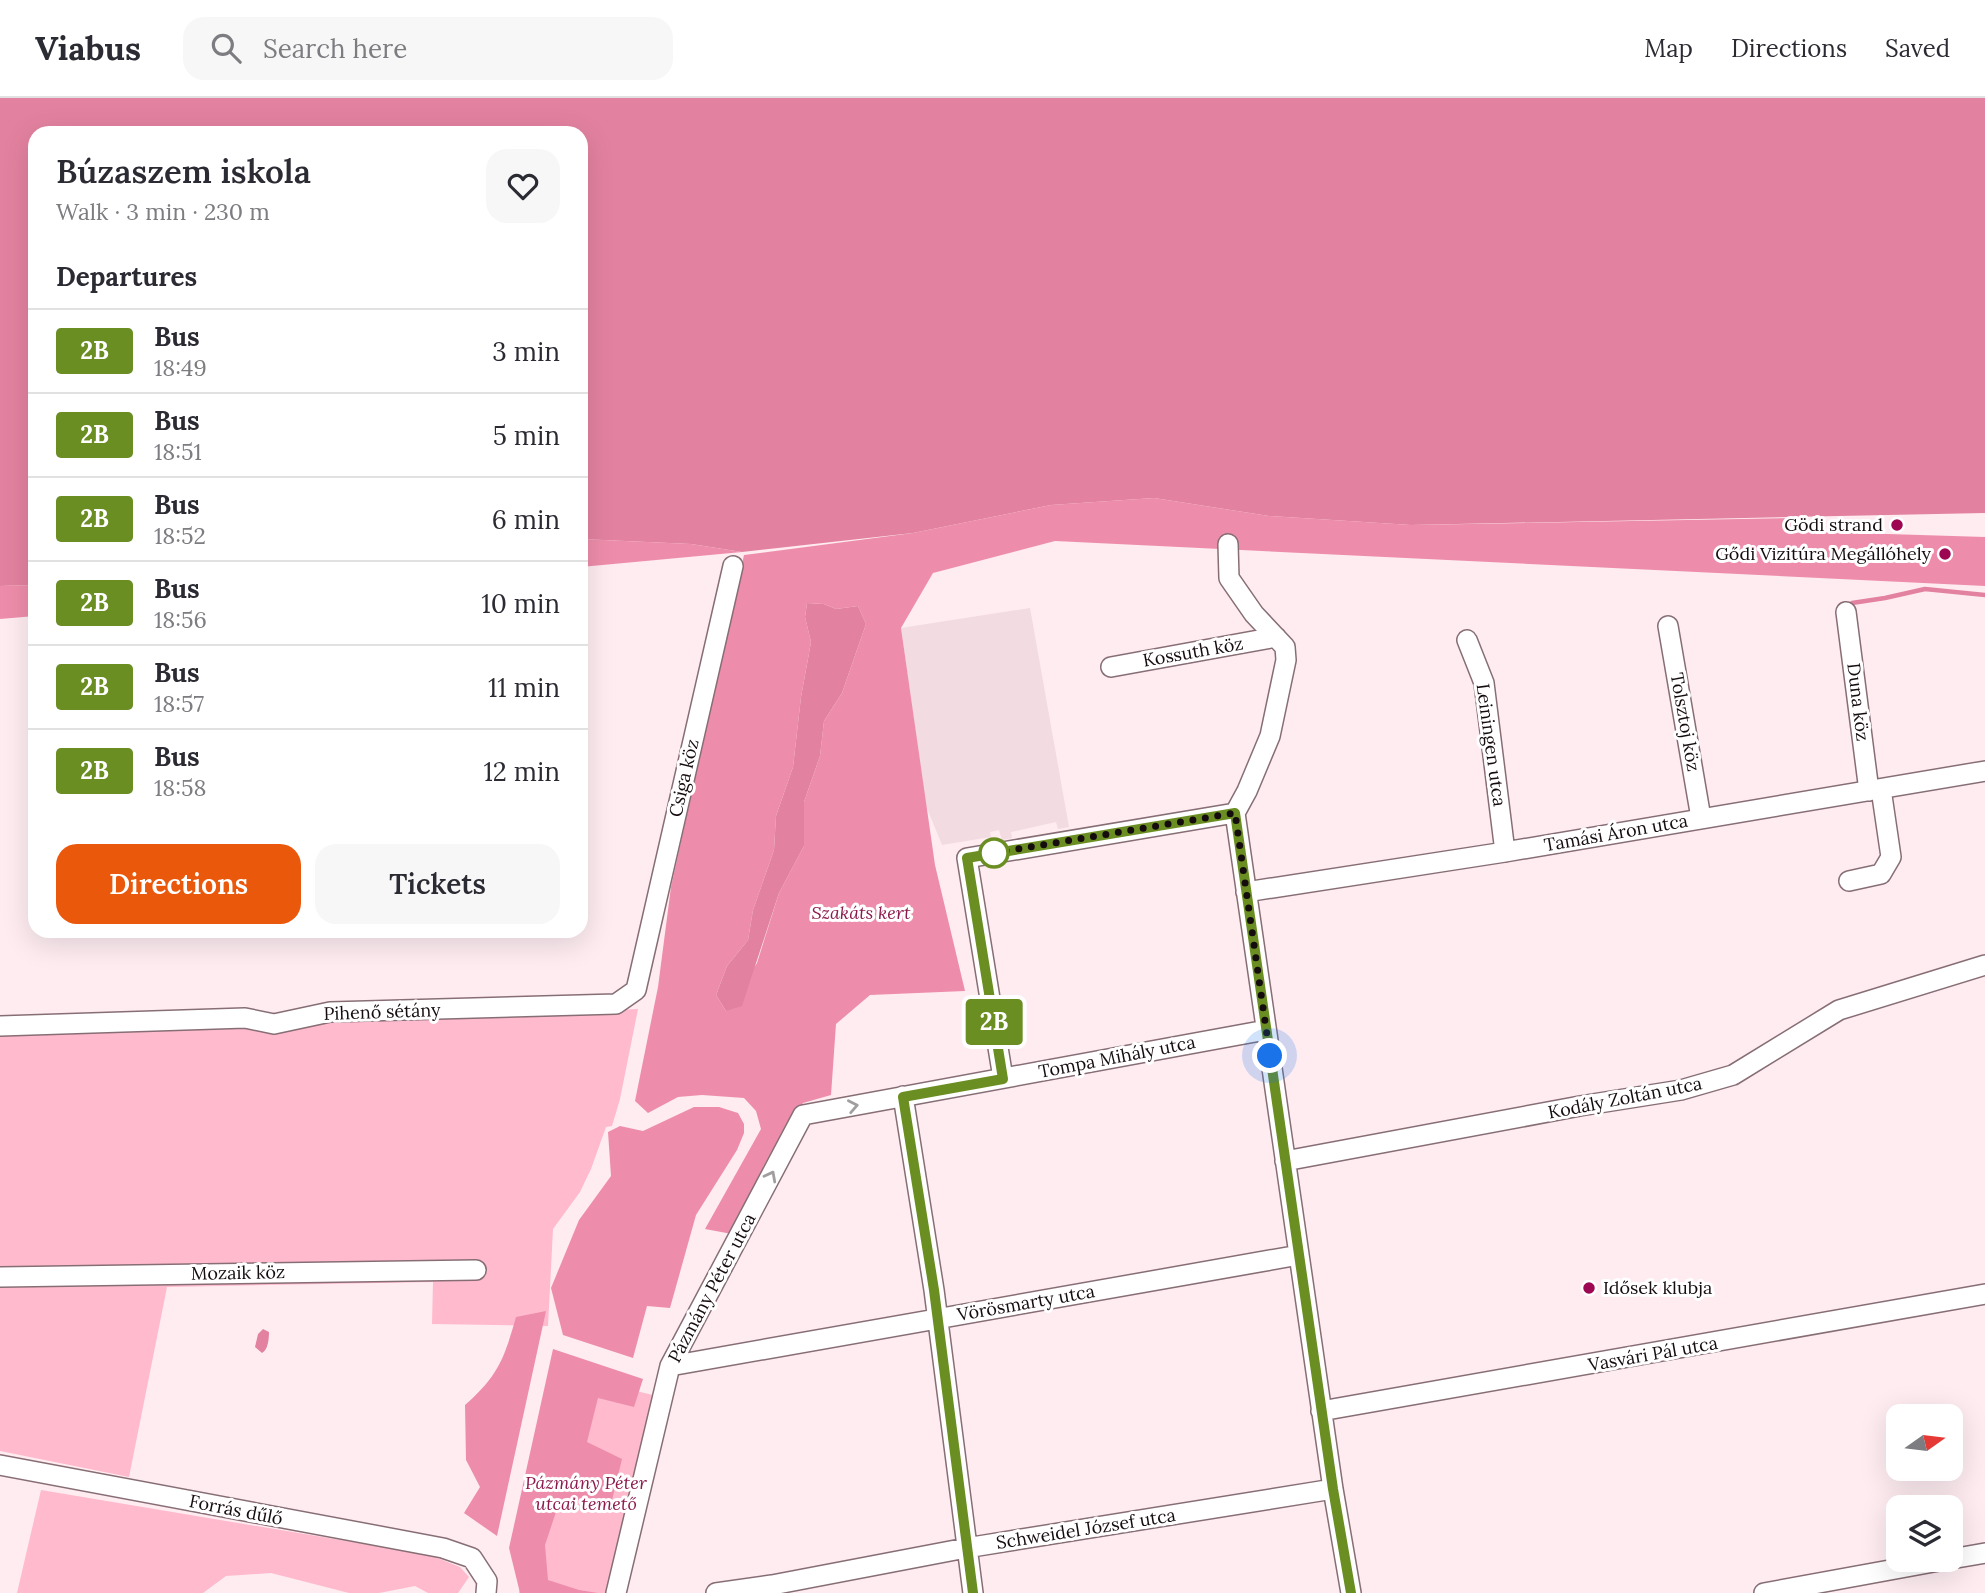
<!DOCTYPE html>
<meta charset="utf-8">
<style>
body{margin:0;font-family:Lora,serif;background:#f7f7f7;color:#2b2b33;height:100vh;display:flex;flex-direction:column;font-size:26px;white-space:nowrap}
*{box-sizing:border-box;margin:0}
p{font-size:23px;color:#7c7c81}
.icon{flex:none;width:38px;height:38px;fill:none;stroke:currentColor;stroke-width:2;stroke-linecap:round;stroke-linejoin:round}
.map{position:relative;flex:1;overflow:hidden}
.details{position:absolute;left:28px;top:28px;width:560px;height:812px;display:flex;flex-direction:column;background:#fff;border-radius:21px;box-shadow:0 7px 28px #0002}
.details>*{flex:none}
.badge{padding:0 14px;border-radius:5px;font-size:24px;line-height:46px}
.needle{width:46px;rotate:76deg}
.buttons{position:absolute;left:1886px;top:1306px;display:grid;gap:14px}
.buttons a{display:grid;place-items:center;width:77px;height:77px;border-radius:14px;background:#fff;box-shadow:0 7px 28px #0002;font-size:35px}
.you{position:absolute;width:35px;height:35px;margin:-18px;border:5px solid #fff;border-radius:50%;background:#1a73e8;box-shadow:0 0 0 10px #1a73e833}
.map>.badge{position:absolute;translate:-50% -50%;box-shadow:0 0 0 4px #fff}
h2{padding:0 28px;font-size:26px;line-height:63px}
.round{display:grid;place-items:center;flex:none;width:74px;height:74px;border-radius:21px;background:#f7f7f7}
.head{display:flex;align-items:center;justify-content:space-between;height:119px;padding:0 28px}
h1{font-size:33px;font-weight:600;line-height:52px}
.cta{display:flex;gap:14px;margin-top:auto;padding:14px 28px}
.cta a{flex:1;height:80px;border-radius:21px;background:#ea580c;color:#fff;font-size:28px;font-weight:600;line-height:80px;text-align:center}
.cta a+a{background:#f7f7f7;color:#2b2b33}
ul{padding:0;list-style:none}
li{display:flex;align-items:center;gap:21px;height:84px;padding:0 28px;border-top:2px solid #e1e1e2}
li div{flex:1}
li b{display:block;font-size:26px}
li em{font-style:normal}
li .badge{min-width:77px;font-weight:700;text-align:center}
header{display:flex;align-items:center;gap:42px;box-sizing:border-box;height:98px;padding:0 35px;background:#fff;border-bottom:2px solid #e1e1e2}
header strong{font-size:33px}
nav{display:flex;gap:38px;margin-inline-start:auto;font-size:24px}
.search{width:490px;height:63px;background:#f7f7f7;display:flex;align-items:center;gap:18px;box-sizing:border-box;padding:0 24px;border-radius:21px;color:#7c7c81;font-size:26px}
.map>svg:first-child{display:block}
.built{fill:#f2dbe1}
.green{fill:#ffbace}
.forest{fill:#ee8dab;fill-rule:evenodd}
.water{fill:#e382a0}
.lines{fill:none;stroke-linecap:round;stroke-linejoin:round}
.stream{stroke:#e382a0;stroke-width:4.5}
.minor-casing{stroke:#876e75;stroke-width:22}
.minor{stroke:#fff;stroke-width:19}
.oneway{stroke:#a19e9f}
.line-casing{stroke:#fff;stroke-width:16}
.line{stroke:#6b8e23;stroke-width:10}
.walk{stroke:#150c0e;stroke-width:7;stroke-dasharray:0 12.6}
.poi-dot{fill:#9d0651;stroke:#fff;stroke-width:2.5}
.stop-dot{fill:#fff;stroke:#6b8e23;stroke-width:3.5}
.labels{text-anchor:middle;stroke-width:6;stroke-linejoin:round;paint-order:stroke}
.poi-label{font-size:18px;fill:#150c0e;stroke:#fff;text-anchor:end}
.street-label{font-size:18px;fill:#150c0e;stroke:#fff}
.park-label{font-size:18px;font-style:italic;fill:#8d1a4c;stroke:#fff}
</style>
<header>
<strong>Viabus</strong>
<div class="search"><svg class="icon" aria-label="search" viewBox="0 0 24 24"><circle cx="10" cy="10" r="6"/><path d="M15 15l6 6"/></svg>Search here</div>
<nav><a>Map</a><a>Directions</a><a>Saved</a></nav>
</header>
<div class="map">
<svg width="1985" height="1495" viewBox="0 0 1985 1495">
<rect width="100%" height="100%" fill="#feecf1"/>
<path class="built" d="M1030,510L1069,729L1058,731L1056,724L1011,734L1012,740L1002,742L999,732L990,734L991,739L942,747L926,708L901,530Z"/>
<path class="green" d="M638,911L620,1001L612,1028L606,1029L591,1071L580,1094L553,1131L548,1228L432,1226L433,1184L167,1189L129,1379L0,1353V937Z
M567,1277L653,1297L609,1495H519Z
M41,1392L430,1457L460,1469L469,1479L458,1495H428L415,1488L379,1495H349L271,1475L226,1478L203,1495H17Z"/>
<path class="forest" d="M1154,400L1269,418L1411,427L1794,420L1823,434L1985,439V488L1055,443L933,475L901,530L935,767L965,893L870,897L836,926L831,997L803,1005L732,1136L705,1131L761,1031L756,1013L744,1000L702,997L678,999L648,1015L635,1003L658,889L671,789L744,457L913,435L1051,407ZM807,505L824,506L836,511L858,508L866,526L842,595L824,623L820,658L804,704V748L779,795L757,865L726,913L716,897L727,868L748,842L753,812L774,752L776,718L793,669L801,599L811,544L805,519Z
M581,441L691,446L742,454L581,469Z
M35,487V518L0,521V488Z
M694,1009H719L738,1015L744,1026V1035L737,1052L696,1117L670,1210L647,1208L633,1260L563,1237L551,1190L579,1122L611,1078L608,1034L620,1028L643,1033Z
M546,1213L497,1438L464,1415L480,1389L466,1362L465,1307C498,1278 504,1261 516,1219Z
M553,1251L643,1281L634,1309L598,1300L587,1344L622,1361L612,1402H560L545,1447L548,1482L579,1492L598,1495H520L509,1450Z"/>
<path class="water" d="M0,0H1985V415L1411,427L1269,418L1154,400L1051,407L913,435L742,454L691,446L581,441V35H35V487L0,488Z
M807,505L824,506L836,511L858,508L866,526L842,595L824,623L820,658L804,704V748L779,795L742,908L726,913L716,897L727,868L748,842L753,812L774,752L776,718L793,669L801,599L811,544L805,519Z
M263,1231L269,1234C269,1241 268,1252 262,1255L255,1249L258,1236Z"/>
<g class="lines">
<path class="stream" d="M1852,505L1885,500L1925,491L1985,497"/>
<g class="minor-casing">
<path id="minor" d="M1228,446L1229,480L1254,516L1285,549L1286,562L1270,638L1247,693L1235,715L1333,1391L1351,1495
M1846,514L1869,693
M1668,528L1701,720
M1467,542L1484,585L1505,754
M1111,569L1276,539
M1849,783L1881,776L1891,759L1881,691
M1246,794L1505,754L1985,673
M0,928L245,920L274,926L330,914L616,906L636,892L733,468
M1003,980L967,760L1235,715
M903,998L934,1192L973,1495
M1285,1063L1580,1008L1681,992L1733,977L1839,912L1985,867
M0,1179L476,1172
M670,1268L1299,1157
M1321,1313L1985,1196
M0,1367L443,1450L472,1460L487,1483L486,1495
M1951,1461L1985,1455
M616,1495L670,1268L803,1017L1266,932
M716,1495L772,1487L966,1450L1333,1391
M1764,1495L1950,1461"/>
</g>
<use href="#minor" class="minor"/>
</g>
<defs><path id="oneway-chevron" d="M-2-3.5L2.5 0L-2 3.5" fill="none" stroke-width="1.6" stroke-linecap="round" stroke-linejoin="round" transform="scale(1.75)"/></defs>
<g class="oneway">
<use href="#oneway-chevron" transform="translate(853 1008) rotate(-11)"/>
<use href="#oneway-chevron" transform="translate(771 1078) rotate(-62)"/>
</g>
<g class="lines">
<g class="line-casing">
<path id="line" d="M973,1495L934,1192L903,999L1003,981L967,760L1235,715L1333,1391L1351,1495"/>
</g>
<use href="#line" class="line"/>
<path class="walk" d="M994,755L1235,715L1270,958"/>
</g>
<g class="poi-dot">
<circle cx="1897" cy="427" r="7"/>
<circle cx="1945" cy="456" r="7"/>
<circle cx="1589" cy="1190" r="7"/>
</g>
<circle class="stop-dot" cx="994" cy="755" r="14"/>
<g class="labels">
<g class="poi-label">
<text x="1883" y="433">Gödi strand</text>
<text x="1931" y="462">Gődi Vizitúra Megállóhely</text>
<text x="1603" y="1196" text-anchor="start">Idősek klubja</text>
</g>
<g class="street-label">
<text transform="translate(1193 554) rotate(-10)" y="6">Kossuth köz</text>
<text transform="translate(1858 604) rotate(83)" y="6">Duna köz</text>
<text transform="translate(1685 624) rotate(80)" y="6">Tolsztoj köz</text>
<text transform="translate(1491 647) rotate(82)" y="6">Leiningen utca</text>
<text transform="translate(684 680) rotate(-77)" y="6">Csiga köz</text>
<text transform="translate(1616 735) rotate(-10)" y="6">Tamási Áron utca</text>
<text transform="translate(382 914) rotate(-2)" y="6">Pihenő sétány</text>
<text transform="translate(1117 959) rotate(-11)" y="6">Tompa Mihály utca</text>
<text transform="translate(1625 1000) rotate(-11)" y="6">Kodály Zoltán utca</text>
<text transform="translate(238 1175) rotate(-1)" y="6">Mozaik köz</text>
<text transform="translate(712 1190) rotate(-62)" y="6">Pázmány Péter utca</text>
<text transform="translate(1026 1205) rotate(-10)" y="6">Vörösmarty utca</text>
<text transform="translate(1653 1256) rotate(-10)" y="6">Vasvári Pál utca</text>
<text transform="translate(236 1412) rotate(11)" y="6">Forrás dűlő</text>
<text transform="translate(1086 1431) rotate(-9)" y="6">Schweidel József utca</text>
</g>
<g class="park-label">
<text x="861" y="821">Szakáts kert</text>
<text x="586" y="1391">Pázmány Péter<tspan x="586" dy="21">utcai temető</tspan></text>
</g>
</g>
</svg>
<div class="buttons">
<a><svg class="needle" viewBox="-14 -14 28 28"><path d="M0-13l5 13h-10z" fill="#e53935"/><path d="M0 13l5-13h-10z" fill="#7c7c81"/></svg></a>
<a><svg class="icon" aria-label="layers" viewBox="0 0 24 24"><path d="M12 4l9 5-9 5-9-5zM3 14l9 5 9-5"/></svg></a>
</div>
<div class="you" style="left:1270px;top:958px"></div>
<b class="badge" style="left:994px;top:924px;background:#6b8e23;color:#fff">2B</b>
<section class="details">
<div class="head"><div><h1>Búzaszem iskola</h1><p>Walk · 3 min · 230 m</p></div><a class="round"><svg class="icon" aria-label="heart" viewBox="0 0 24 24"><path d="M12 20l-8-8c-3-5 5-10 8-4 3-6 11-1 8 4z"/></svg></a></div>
<h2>Departures</h2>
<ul>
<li><span class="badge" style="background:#6b8e23;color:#fff">2B</span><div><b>Bus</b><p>18:49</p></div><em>3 min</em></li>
<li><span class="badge" style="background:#6b8e23;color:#fff">2B</span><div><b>Bus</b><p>18:51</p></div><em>5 min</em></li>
<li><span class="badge" style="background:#6b8e23;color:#fff">2B</span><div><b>Bus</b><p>18:52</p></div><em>6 min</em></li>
<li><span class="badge" style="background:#6b8e23;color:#fff">2B</span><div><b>Bus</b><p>18:56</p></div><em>10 min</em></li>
<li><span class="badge" style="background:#6b8e23;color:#fff">2B</span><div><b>Bus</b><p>18:57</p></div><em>11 min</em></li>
<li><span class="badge" style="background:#6b8e23;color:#fff">2B</span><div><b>Bus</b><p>18:58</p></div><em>12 min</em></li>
</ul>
<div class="cta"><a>Directions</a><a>Tickets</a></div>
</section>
</div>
